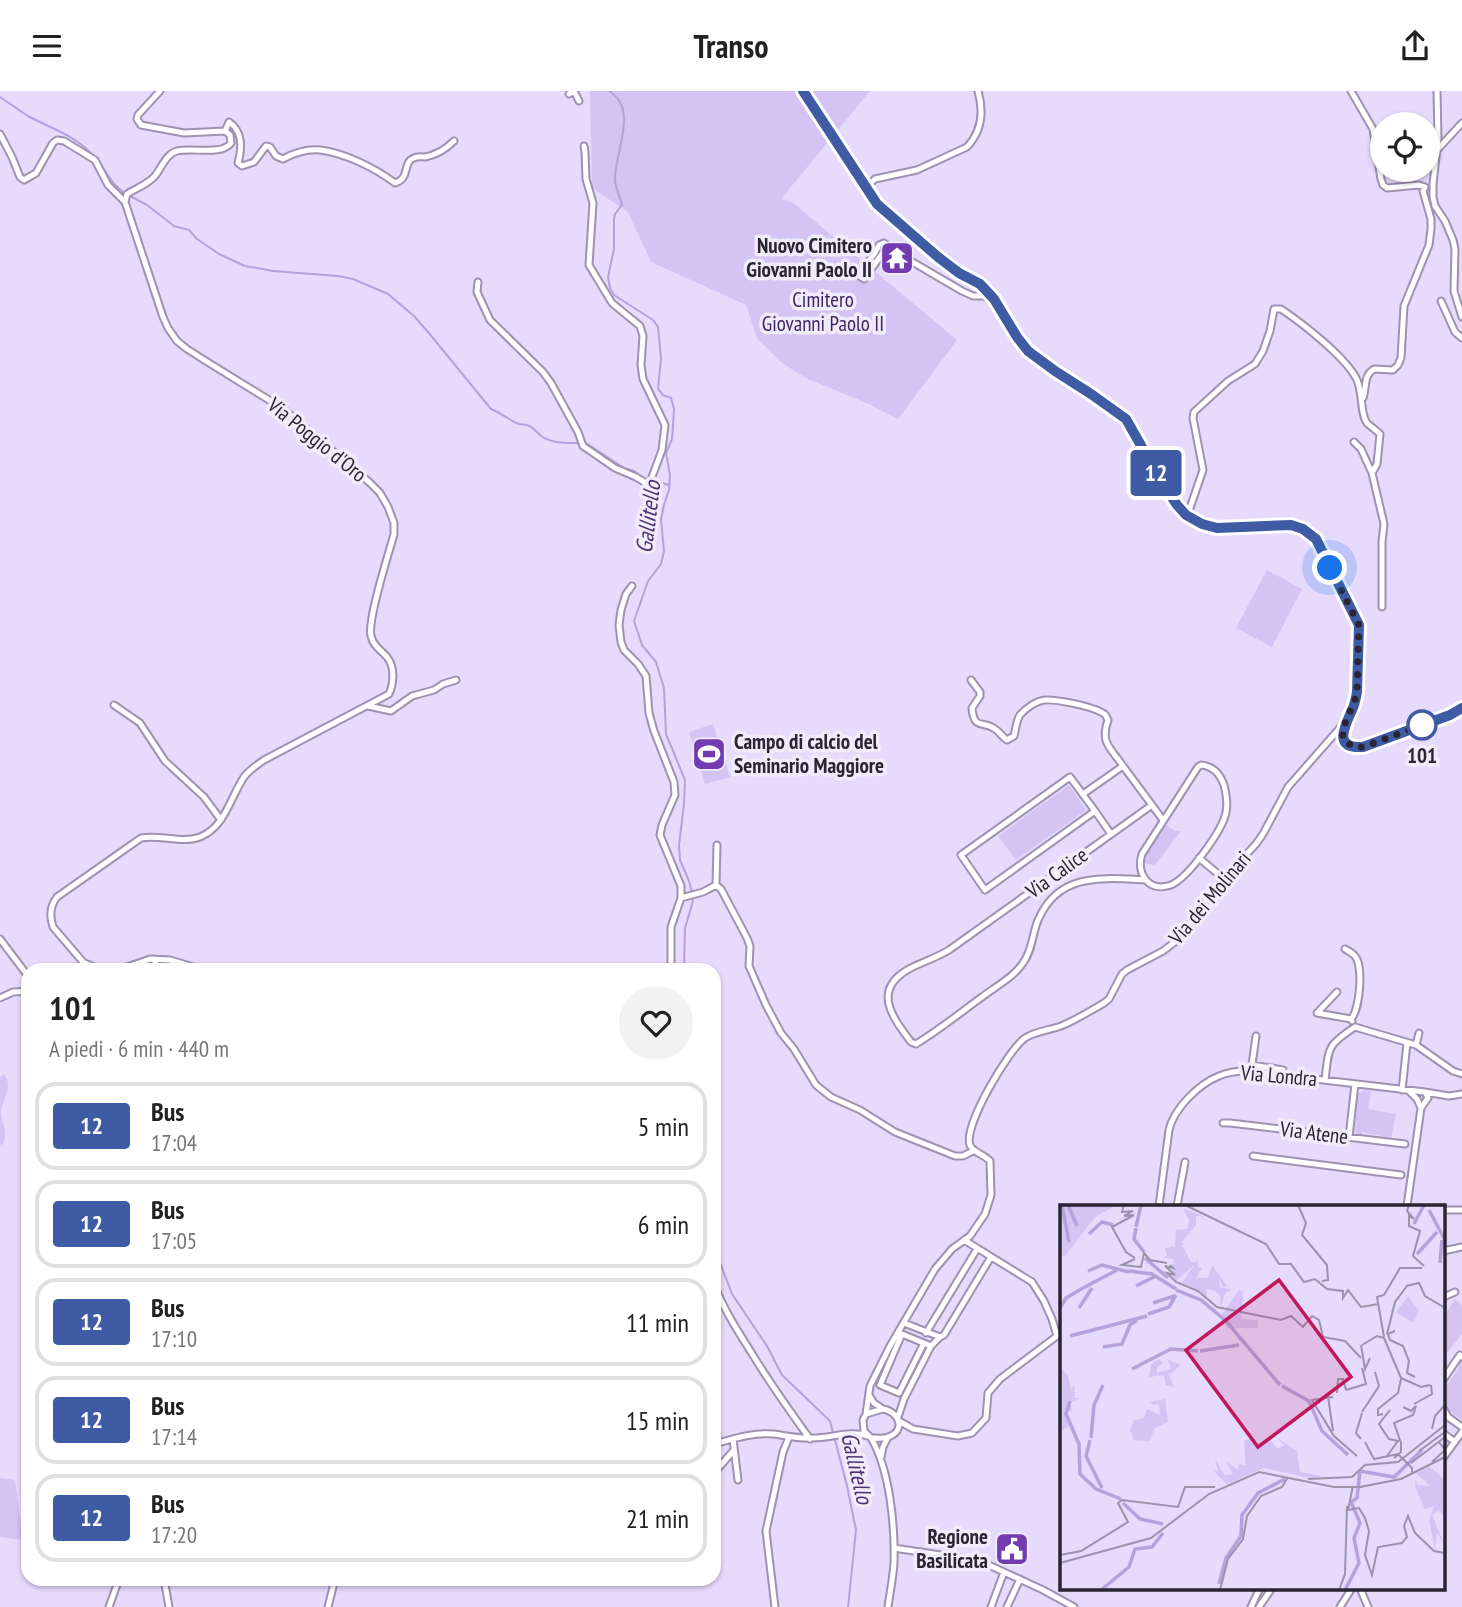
<!DOCTYPE html>
<html lang="it">
<meta charset="utf-8">
<style>
body{margin:0;font-family:"PT Sans Narrow",sans-serif;background:#f2f2f2;color:#222;height:100vh;display:flex;flex-direction:column;font-size:26px;white-space:nowrap}
*{box-sizing:border-box;margin:0}
p{font-size:23px;color:#767676}
.icon{flex:none;width:38px;height:38px;fill:none;stroke:currentColor;stroke-width:2;stroke-linecap:round;stroke-linejoin:round}
.map{position:relative;flex:1;overflow:hidden}
.panel{position:absolute;left:21px;top:872px;width:700px;height:623px;display:flex;flex-direction:column;background:#fff;border-radius:21px;box-shadow:0 2px 5px #0004}
.panel>*{flex:none}
.badge{padding:0 14px;border-radius:5px;font-size:24px;line-height:46px}
.buttons{position:absolute;left:1370px;top:21px;display:grid;gap:14px}
.buttons a{display:grid;place-items:center;width:70px;height:70px;border-radius:50%;background:#fff;box-shadow:0 2px 5px #0004;font-size:35px}
.you{position:absolute;width:35px;height:35px;margin:-18px;border:5px solid #fff;border-radius:50%;background:#1a73e8;box-shadow:0 0 0 10px #1a73e833}
.map>.badge{position:absolute;translate:-50% -50%;box-shadow:0 0 0 4px #fff}
.round{display:grid;place-items:center;flex:none;width:74px;height:74px;border-radius:37px;background:#f2f2f2}
.summary{display:flex;align-items:center;justify-content:space-between;height:119px;padding:0 28px}
h1{font-size:33px;font-weight:800;line-height:52px}
ul{padding:0;list-style:none}
li{display:flex;align-items:center;gap:21px;height:88px;margin:0 14px 10px;padding:0 14px;border:4px solid #e0e0e0;border-radius:21px}
li div{flex:1}
li b{display:block;font-size:26px}
li em{font-style:normal}
li .badge{min-width:77px;font-weight:700;text-align:center}
header{display:flex;justify-content:space-between;align-items:center;height:91px;padding:0 28px;background:#fff;font-size:32px;font-weight:800}
.map>svg:first-child{display:block}
.green{fill:#d4c3f3}
.lines{fill:none;stroke-linecap:round;stroke-linejoin:round}
.stream{stroke:#b6a1da;stroke-width:2}
.minor-casing{stroke:#9d92b2;stroke-width:9}
.minor{stroke:#fff;stroke-width:5}
.line-casing{stroke:#fff;stroke-width:16}
.line{stroke:#3e5ba3;stroke-width:10}
.walk{stroke:#2a2532;stroke-width:7;stroke-dasharray:0 12.6}
.stop-dot{fill:#fff;stroke:#3e5ba3;stroke-width:3.5}
.labels{text-anchor:middle;stroke-width:7;stroke-linejoin:round;paint-order:stroke}
.poi-label{font-size:21px;font-weight:bold;fill:#2a2532;stroke:#f0ecfa;text-anchor:end}
.park-label{font-size:21px;fill:#432467;stroke:#f0ecfa}
.street-label{font-size:21px;fill:#2a2532;stroke:#f0ecfa}
.stop-label{font-size:21px;font-weight:bold;fill:#2a2532;stroke:#f0ecfa}
.water-label{font-size:23px;font-style:italic;fill:#4d2f73;stroke:#f0ecfa}
.inset-river{fill:none;stroke:#b6a1da;stroke-width:3.5}
.inset-road{fill:none;stroke:#9b92ac;stroke-width:2}
.view{fill:#c2185b;fill-opacity:0.15;stroke:#c2185b;stroke-width:3.5}
.inset-edge{fill:none;stroke:#2a2532;stroke-width:3.5}
</style>
<header><svg class="icon" aria-label="menu" viewBox="0 0 24 24"><path d="M4 6h16M4 12h16M4 18h16"/></svg>Transo<svg class="icon" aria-label="share" viewBox="0 0 24 24"><path d="M12 15V3M7 8l5-5 5 5M5 13v7h14v-7"/></svg></header>
<div class="map">
<svg width="1462" height="1516" viewBox="0 0 1462 1516">
<rect width="100%" height="100%" fill="#e6dafd"/>
<path class="green" d="M590,0H870L781,108L793,112L957,249L898,328L869,313L806,287L782,272L757,247L746,214L651,171L628,121L592,97Z
M1267,479L1302,498L1272,556L1236,537Z
M713,633L730,686L705,693L689,641Z
M1069,694L1086,719L1016,769L998,745Z
M1165,733L1175,740H1181L1155,774L1144,772L1149,758Z
M4,983C14,997 3,1006 1,1020C0,1033 9,1037 3,1053L0,1054V986Z
M1364,999L1371,1000L1368,1018L1396,1023L1391,1047L1362,1041L1361,1045L1356,1044L1355,1041L1358,1003Z
M1455,1208L1462,1214V1243L1443,1267V1227Z
M1462,1267V1329L1447,1318V1314L1443,1311V1300L1459,1276L1458,1272Z
M0,1387L15,1389L23,1449L0,1446Z"/>
<g class="lines">
<path class="stream" d="M609,0C639,18 615,60 615,88C615,97 620,105 622,114L615,123L614,128V158L608,186L610,197L614,204L653,229L658,236L661,267L658,298L663,304L671,307L674,318L673,335L672,348L666,362L670,384L669,399L664,414L661,428L664,460L661,473L648,490L634,530L642,554L656,571L664,597L666,643L685,689L684,713L679,754L680,769L689,790L692,801
M0,6C9,12 19,19 28,25C52,38 78,45 95,67
M99,71L114,93L124,102
M130,105L147,114L174,135L189,139L197,148L219,163L245,175L273,180L338,185L353,188L388,203L414,225L428,241L491,318C501,322 508,328 516,332C520,334 524,333 527,334C533,336 537,341 541,345C553,353 567,352 581,352
M586,352L624,377L634,380L644,388
M654,390L669,394
M684,878L685,837L693,810L692,806
M714,1156L732,1203L767,1255L782,1284L830,1330L847,1395L856,1439L848,1516"/>
<g class="minor-casing">
<path id="minor" d="M803,0L877,112L938,166L959,182L981,193L994,208L1017,246L1028,260L1055,280L1125,327L1159,388L1183,421L1193,428L1208,435L1227,438L1284,433L1297,436L1307,441L1319,453L1356,528L1359,540L1357,601L1351,622L1346,630L1288,696L1263,743L1256,753L1213,799L1180,847L1163,860L1127,879L1122,883L1109,908L1104,912C1090,920 1076,929 1061,935C1050,939 1036,940 1025,947C1009,958 963,1035 970,1054C972,1061 985,1064 990,1070L991,1104L985,1123L970,1145L952,1158L935,1178L890,1255L870,1295L866,1323
M1351,0L1373,38L1381,88L1383,94L1387,97L1419,94L1425,96L1423,100L1431,128V138L1429,154L1404,215L1401,267L1398,274L1393,279L1374,278C1363,285 1367,295 1363,307
M1437,0L1438,47L1433,93V106L1435,115L1445,130L1453,149L1455,158L1454,200L1462,226
M569,3L574,0L579,10
M225,40L229,31C243,40 242,58 238,72L242,75L254,71L266,55L270,56L276,65L283,68C294,62 307,58 320,59C345,62 375,77 395,92C411,87 402,71 414,67C417,65 421,66 425,66C436,64 446,58 454,50
M0,43L12,66L20,86L24,89L36,82L53,52L57,49L64,50L95,69L108,94L125,111L163,226L168,237L177,250L187,258L209,272L282,317L369,391L380,402L388,416L394,432V443C389,462 367,529 371,545C373,555 381,559 387,566C395,576 394,592 389,603L264,669C257,674 249,679 244,686C230,707 225,736 200,746C181,753 160,743 141,747L57,806C50,815 49,824 53,836L83,871L98,878
M1437,59L1462,32
M865,97L875,88L917,79L967,56C982,40 984,21 978,0
M125,111L127,103C137,97 148,93 155,85C162,76 166,63 177,60C193,56 221,65 231,52L230,44L225,40L184,42L141,34L137,28L138,24L160,0
M892,159L882,163L864,188L858,184L875,162L879,154L884,152L892,159L962,200L973,205H984L993,210
M478,191L477,201L490,229L543,281L551,292L578,341L583,355L615,377L636,386L649,394L662,359L665,334L643,288L641,274L643,245L640,235L612,212L589,174L593,112L586,88L585,61L584,55
M1441,210L1455,241L1462,247
M1354,351L1361,358L1372,382
M1186,423L1190,417L1203,379L1193,327L1194,321L1228,290L1255,273L1263,260L1270,240L1274,218H1281C1302,232 1347,267 1357,289C1363,302 1360,323 1367,332C1371,336 1376,339 1380,343L1377,373L1372,382L1384,433L1382,451V516
M632,495L626,503L621,519L619,534L621,551L624,559L638,573L646,585L649,622L654,640L674,691L675,704L662,734L660,744L681,795V807L671,836V878
M971,589L980,601V605L972,617C974,640 983,629 995,638C1000,641 1002,646 1007,649L1014,645C1016,638 1016,630 1020,624C1026,617 1036,610 1045,609C1056,608 1090,615 1101,621C1106,624 1105,623 1108,629C1100,652 1110,656 1123,675
M114,614L140,632L165,670L204,706L221,729
M368,615L391,620L412,605L434,599L443,593L456,589
M1345,634C1340,650 1347,658 1363,656L1450,624L1462,617
M1201,674C1213,675 1220,683 1224,694C1226,702 1228,712 1226,721C1223,739 1188,787 1171,794C1148,802 1136,782 1142,763L1198,676Z
M1070,686L1095,720L985,799L961,764Z
M1083,703L1123,675L1163,729
M1095,720L1111,743
M1199,767L1223,787
M1146,789C1104,787 1060,781 1039,827C1032,841 1033,859 1023,872C1014,886 995,896 982,906C960,922 939,939 916,953L911,951C893,927 871,899 909,878C922,871 936,867 949,859L1152,714
M716,794L721,798L747,847L750,855L749,875L766,914L781,942L794,958L816,994L831,1006L860,1019L895,1041L955,1065H963L973,1060
M681,807L703,801L716,794L717,754
M0,848L28,885
M1345,858C1348,860 1351,861 1354,864C1364,873 1360,919 1351,928
M154,868L158,878
M121,878L150,868L170,869L200,878
M1337,901L1317,922L1351,928L1352,930
M0,907L13,901L28,900
M1355,936L1416,954L1453,980L1462,983
M1256,945L1252,974L1283,979V984
M1416,954L1419,942
M1325,989C1329,957 1326,955 1355,936
M1402,999L1407,952
M1410,1001L1417,1008L1421,1017
M1223,1032H1230L1405,1053
M1349,1046L1355,993
M1253,1065L1401,1084
M1159,1115L1169,1039C1174,1017 1199,993 1219,985C1228,981 1238,980 1247,980L1425,1001L1449,1005L1462,1003
M1177,1115L1185,1071
M1407,1115L1421,1017L1428,1007L1425,1001
M1443,1119H1462
M1443,1160L1462,1156
M714,1193C723,1217 737,1239 751,1261C769,1291 789,1319 810,1348
M1443,1203L1446,1205L1455,1201
M904,1232L940,1246
M926,1242L977,1158
M931,1255L940,1246L944,1244L991,1166
M1443,1289L1460,1264L1462,1266
M869,1304L874,1312L883,1318
M1443,1317L1448,1326L1462,1336
M883,1318C900,1321 906,1340 888,1346C883,1348 876,1347 871,1347L864,1340L863,1329L866,1323Z
M898,1326L904,1308L931,1255L902,1243L880,1294L899,1302L924,1252
M899,1330L913,1338L958,1345L972,1342L986,1327L988,1302L1000,1288L1057,1245L1052,1228L1044,1210L1032,1191L964,1149
M1443,1342L1455,1351
M871,1347C890,1379 895,1435 894,1472C893,1487 890,1501 888,1516
M733,1348L738,1389
M714,1353C733,1348 754,1341 774,1343C787,1345 800,1348 813,1347C832,1347 849,1339 868,1345
M881,1366L883,1356L888,1346
M1443,1367L1462,1341
M714,1382L734,1359
M894,1457L980,1470L1043,1499L1074,1516
M164,1488L169,1516
M1360,1497L1368,1516
M109,1516L119,1488
M328,1516L335,1488
M775,1516L766,1440L783,1361L789,1346
M991,1516L1004,1481
M1007,1516L1020,1488
M1251,1516L1260,1497
M1259,1516L1272,1497
M1340,1516L1352,1497"/>
</g>
<use href="#minor" class="minor"/>
</g>
<g class="lines">
<g class="line-casing">
<path id="line" d="M803,0L877,113L938,166L959,182L980,193L994,208L1017,246L1028,260L1055,280L1091,303L1126,328L1160,388L1177,414L1186,424L1202,433L1217,437L1291,434L1303,438L1316,448L1359,534L1357,601C1356,607 1355,613 1352,619C1345,635 1332,658 1363,656L1450,624L1462,617"/>
</g>
<use href="#line" class="line"/>
<path class="walk" d="M1330,477L1359,534L1357,601C1354,617 1341,632 1343,648L1353,656H1363L1422,634"/>
</g>
<defs>
<g id="temple-square" transform="scale(1.75)"><rect x="-9" y="-9" width="18" height="18" rx="4" fill="#723bb1" stroke="#f0ecfa"/><path d="M0-6L5-2H3V0L6.5 2.5H4V6H1.5V3h-3V6H-4V2.5H-6.5L-3 0V-2H-5Z" fill="#fff"/></g>
<g id="stadium-square" transform="scale(1.75)"><rect x="-9" y="-9" width="18" height="18" rx="4" fill="#723bb1" stroke="#f0ecfa"/><path d="M0-5a6.5 5 0 1 0 0 10a6.5 5 0 1 0 0-10ZM-3.5-1.8h7v3.6h-7Z" fill="#fff"/></g>
<g id="civic-square" transform="scale(1.75)"><rect x="-9" y="-9" width="18" height="18" rx="4" fill="#723bb1" stroke="#f0ecfa"/><path d="M-.6-6.5H3V-4.5H.6V-3L4-1V1h2V6H-6V1h2V-1L-.6-3ZM-1.2 2.5V6h2.4V2.5Z" fill="#fff"/></g>
</defs>
<g fill-rule="evenodd">
<use href="#temple-square" x="897" y="167"/>
<use href="#stadium-square" x="709" y="663"/>
<use href="#civic-square" x="1012" y="1458"/>
</g>
<circle class="stop-dot" cx="1422" cy="634" r="14"/>
<g class="labels">
<g class="poi-label">
<text x="872" y="162">Nuovo Cimitero<tspan x="872" dy="24">Giovanni Paolo II</tspan></text>
<text x="734" y="658" text-anchor="start">Campo di calcio del<tspan x="734" dy="24">Seminario Maggiore</tspan></text>
<text x="988" y="1453">Regione<tspan x="988" dy="24">Basilicata</tspan></text>
</g>
<g class="park-label">
<text x="823" y="216">Cimitero<tspan x="823" dy="24">Giovanni Paolo II</tspan></text>
</g>
<g class="street-label">
<text transform="translate(317 349) rotate(39)" y="7">Via Poggio d'Oro</text>
<text transform="translate(1057 782) rotate(-36)" y="7">Via Calice</text>
<text transform="translate(1210 807) rotate(-50)" y="7">Via dei Molinari</text>
<text transform="translate(1279 985) rotate(5)" y="7">Via Londra</text>
<text transform="translate(1314 1042) rotate(7)" y="7">Via Atene</text>
</g>
<g class="stop-label">
<text x="1422" y="672">101</text>
</g>
<g class="water-label">
<text transform="translate(648 426) rotate(-83)" y="8">Gallitello</text>
<text transform="translate(857 1377) rotate(77)" y="8">Gallitello</text>
</g>
</g>
<g transform="translate(1060 1114)">
<rect width="385" height="385" fill="#e6dafd"/>
<path d="M0,0H57L35,12L5,51L0,50ZM123,3L144,12L136,11V20L121,38L126,39L122,40L131,57H137L138,52V62L142,63L136,73H148L152,60L167,81L163,82L159,74L160,82L172,85L165,88L161,102L160,90L154,85L146,84L147,92L122,78L135,59L116,76L111,67L114,54L102,52L107,51L105,43L115,41L116,25L127,24L129,15ZM179,85L183,87L181,114L198,115V123H168L160,112ZM348,91L359,106L353,118L336,107ZM99,154L103,159L97,162V168L111,164L108,155L121,160L109,170L114,182L106,180L104,170L89,172L91,159ZM0,163L8,170L11,185L14,179L15,193H21L10,197L12,206L7,205L5,212L9,221L0,227ZM105,194L108,217L95,223L89,236L74,235L70,225L74,215L84,213L87,204L100,210L99,199L93,200L90,197ZM216,232L237,246L240,267L262,271L254,274L204,263L167,279L154,266H158L155,254L164,270L173,269L166,256L178,265L179,259L186,261L184,236L193,233L197,243L210,234L217,244L224,240ZM369,261L385,275V313L379,305L372,310L385,341L377,327L375,345L369,315L374,301L365,304L355,281L356,275L357,280L370,281L356,268Z" fill="#d4c3f3"/>
<path class="inset-river" d="M2,0L9,37M8,0L17,21M369,5L385,35M354,19L364,0M76,22L81,0M76,23L74,34L84,47M29,29L42,17L53,20M357,49L377,27M85,53L108,73M380,58L382,35M28,66L42,60L69,67M69,66L92,69L116,84M76,81L96,71M23,83L57,65M116,85L141,95L166,116L220,180M93,98L114,91M0,103L6,93L23,83M19,103L32,83M88,109L109,102L116,90M10,131L87,111M43,142L62,139L70,120L77,115M140,146L179,140M72,164L111,144L138,146M222,181L249,196L262,226L288,250M10,196L6,209L19,239L20,269L36,284L61,294M34,200L43,180M31,233L34,200M30,235L26,251L42,283M63,298L80,314L103,319M159,379L166,353L181,331L182,310L198,288L225,274M41,385L69,362L75,344L92,342L103,328M285,385L299,358L294,333L300,318L291,297L297,293L300,266L334,272L362,245"/>
<path class="inset-road" d="M64,0L62,7L73,6L64,11L74,10L52,22L66,47L75,53M125,0L206,39L219,59H231L244,77L255,74L267,84L283,86V93L288,85L301,102L319,99M238,0L246,18L242,30L267,60L268,75L262,76M349,0L347,6L354,14L349,10V21L360,26L353,51L364,61M75,54L62,60L81,62L84,48L90,55L107,58M110,60L113,63L105,61L115,70L107,68L116,77L138,86L157,102L221,115L231,111L243,122L252,111L259,115L263,132L285,136L301,153M346,81L359,78L365,91L385,103M335,126L328,129L330,135L343,141L349,156L347,168L355,172M327,129L335,97L347,81M324,132L317,92L324,90L340,63H362M324,133L341,173M301,140L305,164L310,153M302,140L317,131L324,133M341,173L361,182L370,180M286,185L306,179L302,163M277,188L278,174H283L286,185M268,191L273,226M273,192L252,195L274,231L297,251M354,199L372,189L371,180M302,207L319,181L315,167M323,209L318,210V204L338,188L341,174M372,224L375,211L385,200M301,234L296,228L302,208M305,237L314,254L338,249L352,263V270M359,246L385,227M327,251L338,236L329,234L319,219L330,205M334,253L341,247V238L334,218L353,210L356,201L351,206L343,202M372,257L385,245L379,237M351,258L385,232M248,274L292,272L305,260L338,257L385,220M293,281L288,305L299,303L305,313L309,326L305,350L312,370L318,342L342,338L347,332L344,321L348,311L355,328L374,346L385,348M0,350L21,346L68,317L58,298L62,295L118,302L125,282H155M0,358L91,333L149,289L199,267L274,282H300L341,274L385,252M160,385L168,354L183,334L187,311L201,291L222,282L228,272M279,385L285,369L287,301"/>
<path class="view" d="M219,75L291,172L198,242L126,145Z"/>
<rect width="385" height="385" class="inset-edge"/>
</g>
</svg>
<div class="buttons">
<a><svg class="icon" aria-label="locate" viewBox="0 0 24 24"><circle cx="12" cy="12" r="6"/><path d="M12 2v4M12 18v4M2 12h4M18 12h4"/></svg></a>
</div>
<div class="you" style="left:1330px;top:477px"></div>
<b class="badge" style="left:1156px;top:382px;background:#3e5ba3;color:#fff">12</b>
<section class="panel">
<div class="summary"><div><h1>101</h1><p>A piedi · 6 min · 440 m</p></div><a class="round"><svg class="icon" aria-label="heart" viewBox="0 0 24 24"><path d="M12 20l-8-8c-3-5 5-10 8-4 3-6 11-1 8 4z"/></svg></a></div>
<ul>
<li><span class="badge" style="background:#3e5ba3;color:#fff">12</span><div><b>Bus</b><p>17:04</p></div><em>5 min</em></li>
<li><span class="badge" style="background:#3e5ba3;color:#fff">12</span><div><b>Bus</b><p>17:05</p></div><em>6 min</em></li>
<li><span class="badge" style="background:#3e5ba3;color:#fff">12</span><div><b>Bus</b><p>17:10</p></div><em>11 min</em></li>
<li><span class="badge" style="background:#3e5ba3;color:#fff">12</span><div><b>Bus</b><p>17:14</p></div><em>15 min</em></li>
<li><span class="badge" style="background:#3e5ba3;color:#fff">12</span><div><b>Bus</b><p>17:20</p></div><em>21 min</em></li>
</ul>
</section>
</div>
